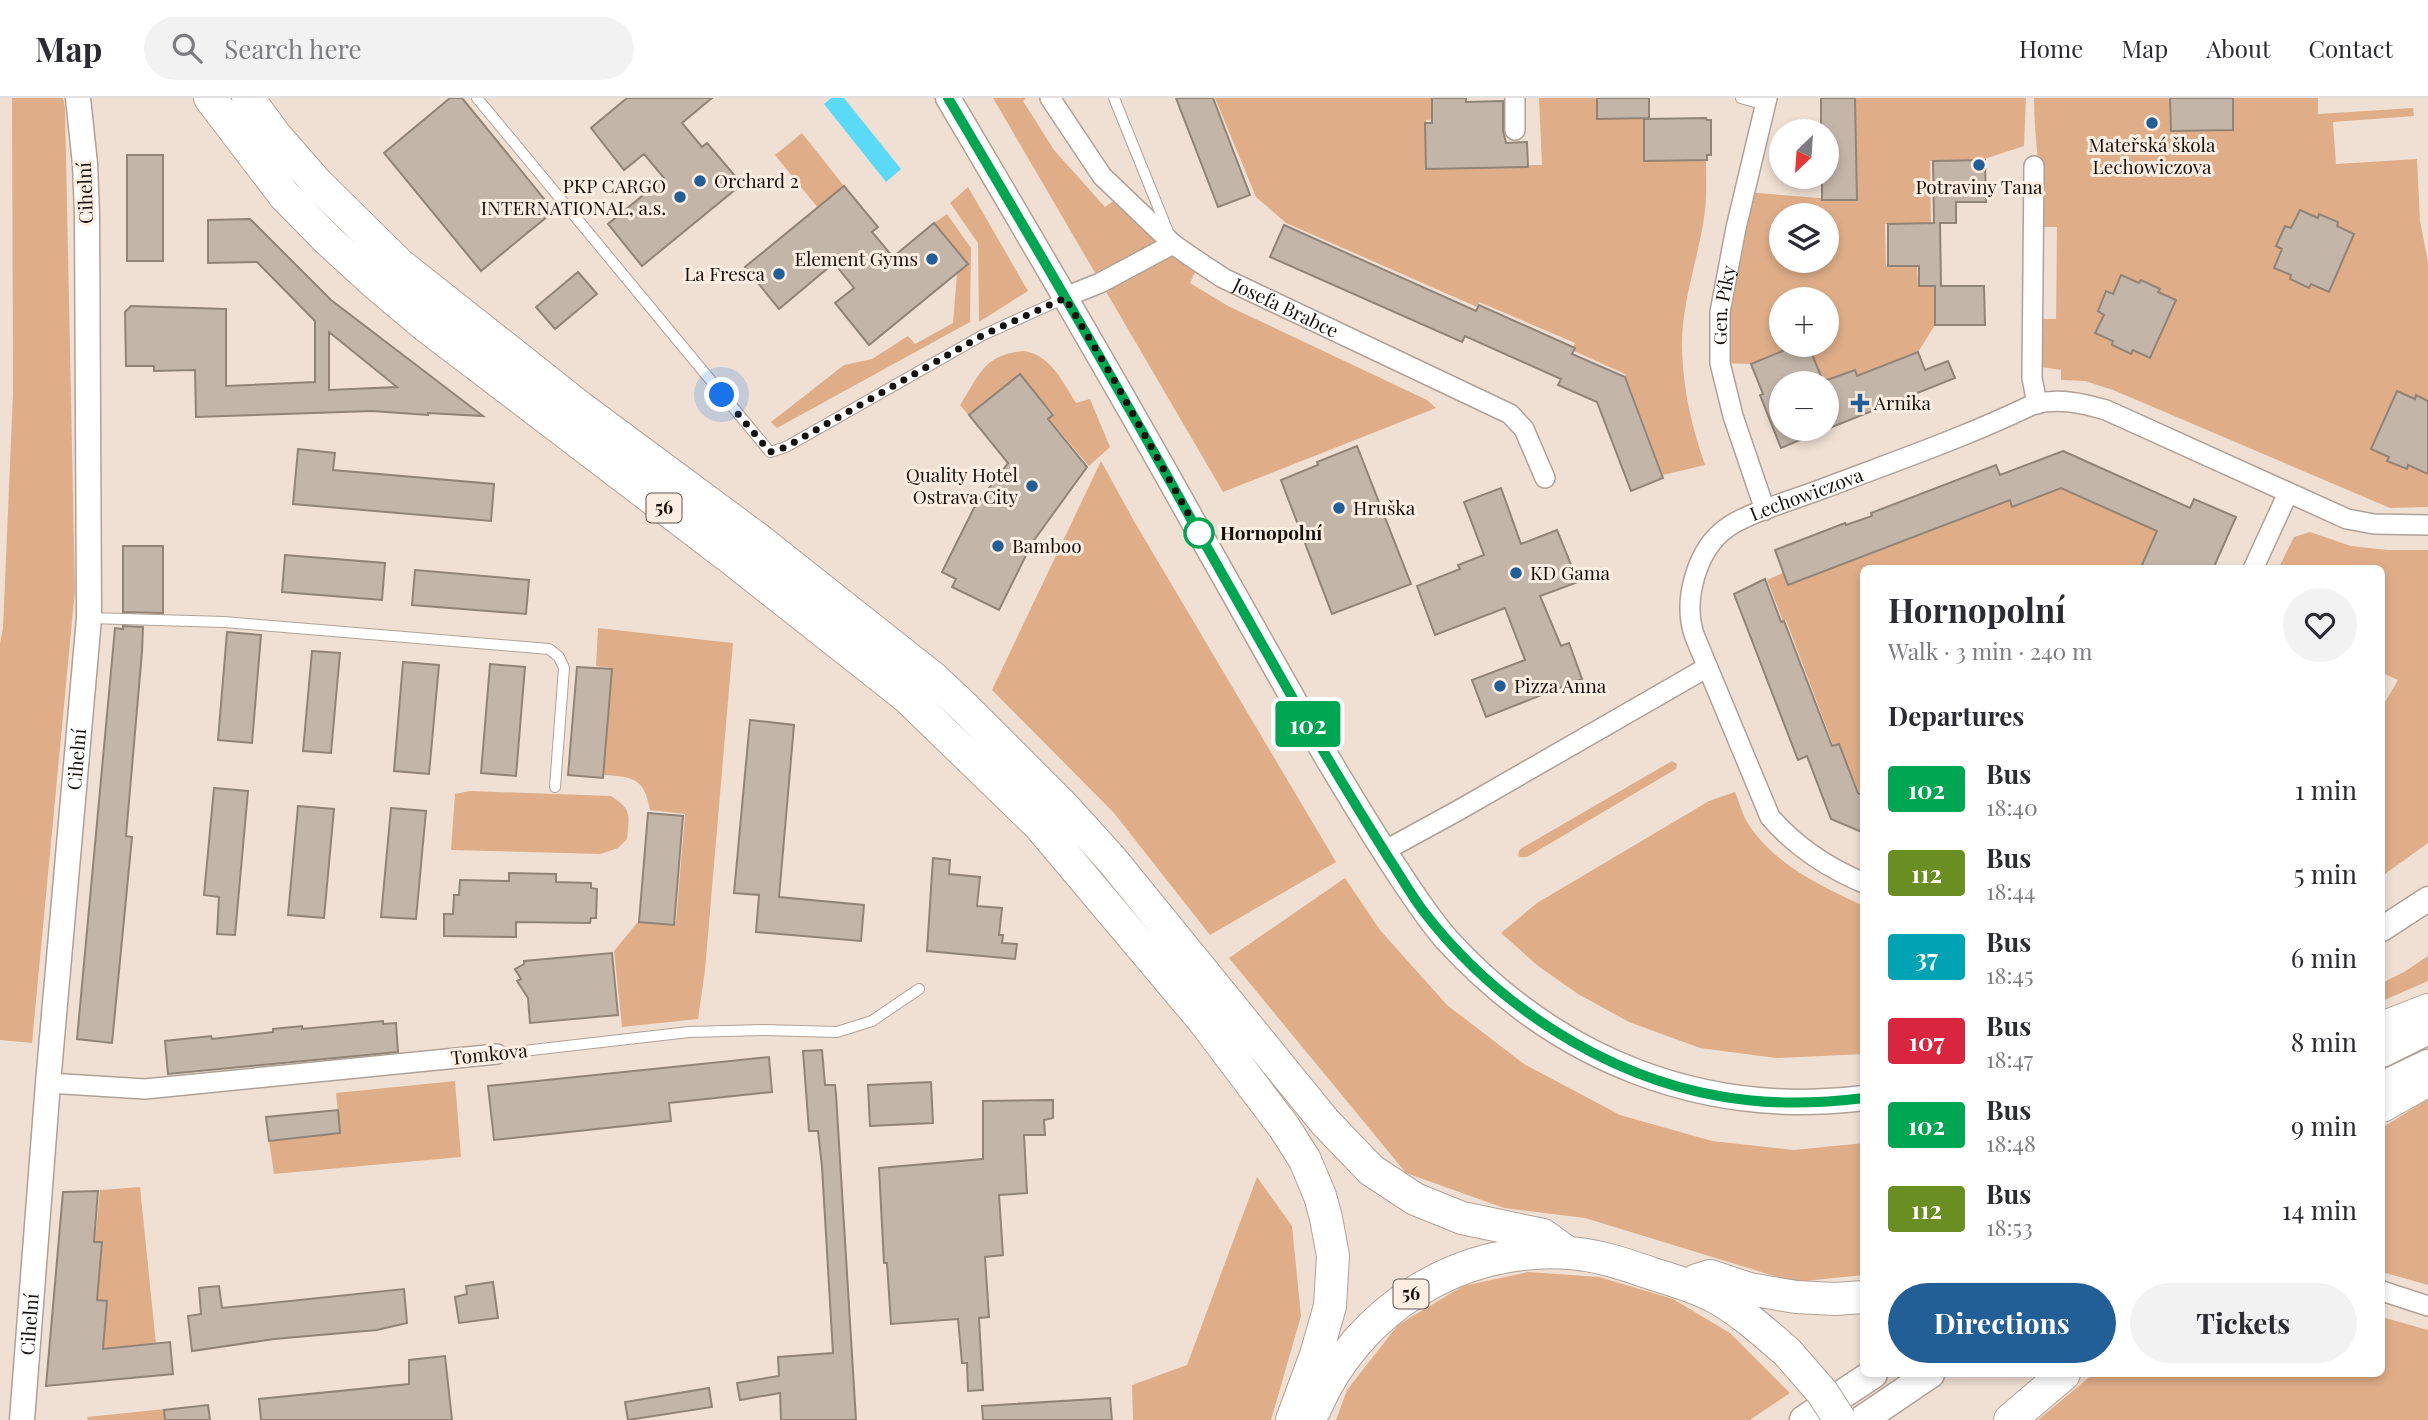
<!DOCTYPE html>
<meta charset="utf-8">
<style>
body{margin:0;font-family:"Playfair Display",serif;background:#f2f2f3;color:#2b2b33;height:100vh;display:flex;flex-direction:column;font-size:26px;white-space:nowrap}
*{box-sizing:border-box;margin:0}
p{font-size:23px;color:#7c7c81}
.icon{flex:none;width:38px;height:38px;fill:none;stroke:currentColor;stroke-width:2;stroke-linecap:round;stroke-linejoin:round}
.map{position:relative;flex:1;overflow:hidden}
.side{position:absolute;left:1860px;top:467px;width:525px;height:812px;display:flex;flex-direction:column;background:#fff;border-radius:10px;box-shadow:0 4px 10px #0003}
.side>*{flex:none}
.badge{padding:0 14px;border-radius:5px;font-size:24px;line-height:46px}
.needle{width:46px;rotate:205deg}
.controls{position:absolute;left:1769px;top:21px;display:grid;gap:14px}
.controls a{display:grid;place-items:center;width:70px;height:70px;border-radius:50%;background:#fff;box-shadow:0 4px 10px #0003;font-size:35px}
.you{position:absolute;width:35px;height:35px;margin:-18px;border:5px solid #fff;border-radius:50%;background:#1a73e8;box-shadow:0 0 0 10px #1a73e833}
.map>.badge{position:absolute;translate:-50% -50%;box-shadow:0 0 0 4px #fff}
h2{padding:0 28px;font-size:26px;line-height:63px}
.round{display:grid;place-items:center;flex:none;width:74px;height:74px;border-radius:37px;background:#f2f2f3}
.head{display:flex;align-items:center;justify-content:space-between;height:119px;padding:0 28px}
h1{font-size:33px;font-weight:700;line-height:52px}
.primary-button{display:flex;gap:14px;margin-top:auto;padding:14px 28px}
.primary-button a{flex:1;height:80px;border-radius:42px;background:#225f96;color:#fff;font-size:28px;font-weight:700;line-height:80px;text-align:center}
.primary-button a+a{background:#f2f2f3;color:#2b2b33}
ul{padding:0;list-style:none}
li{display:flex;align-items:center;gap:21px;height:84px;padding:0 28px}
li div{flex:1}
li b{display:block;font-size:26px}
li em{font-style:normal}
li .badge{min-width:77px;font-weight:700;text-align:center}
header{display:flex;align-items:center;gap:42px;box-sizing:border-box;height:98px;padding:0 35px;background:#fff;border-bottom:2px solid #e1e1e2}
header strong{font-size:33px}
nav{display:flex;gap:38px;margin-inline-start:auto;font-size:24px}
.search{width:490px;height:63px;background:#f2f2f3;display:flex;align-items:center;gap:18px;box-sizing:border-box;padding:0 24px;border-radius:38px;color:#7c7c81;font-size:26px}
.map>svg:first-child{display:block}
.green{fill:#dfae89;fill-rule:evenodd}
.water{fill:#5bdaf7}
.building{fill:#c3b5a8;stroke:#918477;stroke-width:2;fill-rule:evenodd}
.lines{fill:none;stroke-linecap:round;stroke-linejoin:round}
.service-casing{stroke:#b0a196;stroke-width:12}
.minor-casing{stroke:#b0a196;stroke-width:22}
.tertiary-casing{stroke:#b0a196;stroke-width:27}
.secondary-casing{stroke:#b0a196;stroke-width:31}
.trunk-casing{stroke:#b0a196;stroke-width:34}
.service{stroke:#fff;stroke-width:10}
.minor{stroke:#fff;stroke-width:19}
.tertiary{stroke:#fff;stroke-width:24}
.secondary{stroke:#fff;stroke-width:28}
.trunk{stroke:#fff;stroke-width:32}
.trunk-bridge-casing{stroke:#b0a196;stroke-width:34;stroke-linecap:butt}
.trunk-bridge{stroke:#fff;stroke-width:32}
.line-casing{stroke:#fff;stroke-width:16}
.line{stroke:#00a651;stroke-width:10}
.walk{stroke:#16110d;stroke-width:7;stroke-dasharray:0 12.6}
.poi-dot{fill:#225f96;stroke:#feede1;stroke-width:2.5}
.stop-dot{fill:#fff;stroke:#00a651;stroke-width:3.5}
.labels{text-anchor:middle;stroke-width:6;stroke-linejoin:round;paint-order:stroke}
.shield{fill:#feede1;stroke:#5c534d;stroke-width:2}
.shield-label{font-size:18px;font-weight:bold;fill:#16110d}
.poi-label{font-size:19px;fill:#16110d;stroke:#feede1;text-anchor:start}
.street-label{font-size:19px;fill:#16110d;stroke:#feede1}
.stop-label{font-size:19px;font-weight:bold;fill:#16110d;stroke:#feede1;text-anchor:start}
</style>
<header>
<strong>Map</strong>
<div class="search"><svg class="icon" aria-label="search" viewBox="0 0 24 24"><circle cx="10" cy="10" r="6"/><path d="M15 15l6 6"/></svg>Search here</div>
<nav><a>Home</a><a>Map</a><a>About</a><a>Contact</a></nav>
</header>
<div class="map">
<svg width="2428" height="1322" viewBox="0 0 2428 1322">
<rect width="100%" height="100%" fill="#f0e0d4"/>
<path class="green" d="M12,0H63L65,10L75,492L32,945L0,942V545L3,530L13,295Z
M993,0H1026L1023,3L1054,52L1105,109L1122,97L1200,164L1190,185L1228,208L1427,302L1436,310L1223,394Z
M1215,0H1447V21L1426,22L1428,67H1542L1539,0H1597V21L1644,19L1645,61L1706,59C1706,77 1707,96 1705,113C1699,160 1681,204 1682,251C1683,292 1692,329 1705,367L1663,377L1625,276L1572,252L1575,245L1479,204L1477,209L1286,125L1256,99Z
M1854,0H2026L2024,48L1981,62L1930,63L1931,125L1885,126L1886,168H1917L1918,188H1934L1935,227L1918,254L1857,278L1854,272L1827,285H1819L1817,281L1821,278L1808,247H1827V201H1782V247H1797L1751,266L1720,265L1745,94L1820,100H1854ZM1782,117H1827V163H1782Z
M2034,0H2318V16L2413,10L2414,18L2333,24L2336,66L2417,61L2420,123L2428,164V409L2390,410L2113,292L2085,283L2061,282V272L2041,269V221H2056L2057,129H2043C2042,86 2034,43 2034,0Z
M802,35L844,88L818,110L775,57Z
M968,89L1028,193L979,224L978,145L950,105Z
M947,116L971,150L970,224L777,330L771,324L844,267L872,261L908,238L915,246L953,225L957,175L968,166L934,125Z
M1023,253C1050,256 1063,284 1076,305L1090,301L1110,349L1089,368L1049,321L1054,316L1020,278L970,319L960,307C980,277 983,257 1023,253Z
M1101,363L1134,423L1336,764L1210,837L1114,715L992,592Z
M2063,389L2158,431L2152,471H1864V696L1859,694L1839,646L1833,647L1786,522L1783,523L1767,482L1785,474L1790,486L2010,402L2013,409Z
M2310,434L2351,448L2388,452H2428V745L2382,778V609L2398,582L2382,575V471H2278L2294,439Z
M598,530L733,545L705,872L698,921L622,929L614,853L641,820L676,823L685,716L650,712C644,680 634,679 604,677L612,570L596,568Z
M1672,663L1677,666L1676,671L1527,759H1520L1518,757L1520,751Z
M470,693L611,698C633,712 629,718 627,741L618,750L601,756L451,752L455,696Z
M1735,694C1739,703 1742,715 1747,724C1773,766 1821,788 1864,808V956L1776,960L1700,950L1629,924L1578,896L1538,868L1501,835L1537,805L1709,703Z
M1345,780L1380,832L1447,907L1524,966L1620,1017L1712,1043L1794,1052L1864,1045V1177L1794,1184L1585,1120L1504,1110L1406,1075L1229,860Z
M2428,858V883L2382,903V885L2404,874Z
M455,983L461,1059L274,1076L269,1043L340,1035L336,995Z
M2428,1001V1187L2382,1174V1030Z
M1257,1079L1292,1128L1301,1218L1271,1322H1133L1132,1287L1187,1267Z
M140,1089L156,1246L103,1251L107,1203L97,1202L103,1144L95,1143L100,1092Z
M1528,1174L1599,1179L1673,1201L1730,1235L1790,1295L1750,1322H1336L1347,1292L1398,1227L1463,1188Z
M2382,1219L2428,1232V1322H2038L2093,1276H2382Z
M165,1311L166,1322H88L87,1319Z"/>
<path class="water" d="M831,0H844L901,71L886,84L824,6Z"/>
<path class="building" d="M450,0H462L554,113L481,173L384,55Z
M627,0H712L682,25L702,49L707,45L742,86L642,168L608,126L664,80L644,56L624,72L591,30Z
M1176,0H1213L1250,97L1218,109Z
M1432,0H1466V4L1503,3V32L1506,45L1527,44L1528,69L1426,71L1425,25H1432Z
M1597,0H1649V20L1597,21Z
M1821,0H1855L1857,102H1822V79H1827V33H1821Z
M2170,0H2233V32L2171,33Z
M1706,20L1707,22H1711V57H1707V62L1644,63V21Z
M127,57H163V163H127Z
M1985,62L1986,104H1956V125H1940L1941,188H1984L1985,227H1935V188H1919V168H1888V126L1934,125L1933,63Z
M844,88L878,129L872,134L893,159L934,125L968,166L869,247L835,205L854,190L834,165L779,211L745,169Z
M2300,112L2318,120L2319,116L2338,124L2337,128L2354,136L2329,194L2311,186L2309,190L2290,181L2291,177L2274,170L2282,151L2276,148L2285,128L2291,130Z
M250,121L331,202L483,318L428,315V317L372,313L196,319L195,272L154,273V268H126L125,214L131,208L226,211V288L315,284V223L257,164L208,165V122ZM329,234L397,289L329,292Z
M1284,127L1476,213L1479,207L1575,250L1572,256L1625,279L1663,380L1631,393L1597,304L1558,287L1561,281L1465,238L1462,244L1270,159Z
M578,174L597,196L555,231L536,209Z
M2121,177L2139,185L2141,182L2160,191L2158,194L2176,202L2150,260L2133,252L2131,256L2112,247L2113,243L2095,235L2104,217L2098,213L2106,193L2113,196Z
M1797,247H1808L1824,285H1782V331H1826L1781,350L1760,297L1763,296L1751,266Z
M1918,254L1925,272L1948,263L1955,280L1827,331V282L1855,272L1857,278Z
M1020,276L1053,317L1048,321L1087,369L1032,445L999,512L952,489L956,481L942,474L974,410L1008,365L969,317Z
M2397,293L2415,301L2416,297L2428,303V376L2408,367L2407,371L2387,363L2389,359L2371,351Z
M1357,348L1411,486L1332,516L1281,382L1318,367L1317,364Z
M298,351L335,355L333,372L494,386L491,423L293,406Z
M2063,353L2190,410L2194,401L2236,419L2213,471H2151L2142,467L2157,433L2061,390L2012,409L2010,402L1788,487L1775,452L1845,425L1846,427L1872,418L1871,415L1996,367L2000,377Z
M1501,390L1521,446L1557,432L1578,484L1540,498L1561,548L1569,545L1582,581L1486,619L1472,582L1525,562L1505,510L1435,537L1417,488L1460,471L1458,467L1484,457L1464,404Z
M123,448H163V515L123,514Z
M285,457L385,465L382,502L282,494Z
M415,472L529,482L526,516L412,507Z
M1765,481L1781,524L1784,523L1832,648L1839,646L1858,695L1864,698V735L1831,721L1807,658L1798,662L1734,496Z
M123,528L143,529L142,554L126,738L132,739L112,945L77,941L115,530L123,531Z
M227,534L261,537L252,645L218,642Z
M312,553L340,555L331,655L303,653Z
M403,564L439,567L429,676L394,673Z
M490,566L525,569L516,678L481,675Z
M577,569L612,571L603,680L568,677Z
M750,622L794,627L779,799L864,807L861,843L756,834L759,797L734,795Z
M214,690L248,693L235,837L217,836L219,799L204,797Z
M298,708L334,711L324,820L288,817Z
M391,710L426,713L416,821L381,819Z
M648,715L683,718L674,827L639,824Z
M933,760L950,762L949,776L980,779L977,808L1002,810L999,837H1003L1002,845L1017,846L1015,861L927,853Z
M509,775L556,776V784L591,785V790L597,791L596,820H591L590,825L516,824V839L444,838V816H453L454,797H459L460,782L509,783Z
M612,855L618,917L530,925L528,900L517,883L521,881L515,871L524,866V863Z
M383,923V926L396,925L398,954L168,976L165,943L211,938L212,941L273,934V931L302,928V931Z
M822,952L825,987H835L836,996L856,1322H781L780,1295L740,1302L737,1285L779,1278L778,1259L833,1255L822,1069L818,1033H809L803,953Z
M769,959L772,994L669,1005L671,1023L494,1042L488,988Z
M931,984L933,1025L870,1028L868,987Z
M1053,1002V1020L1044,1022L1045,1037H1024L1027,1095L999,1097L1003,1157L985,1159L989,1219L979,1220L983,1292L968,1293L967,1265H962L958,1221L891,1226L887,1165H884L879,1070L983,1061V1003Z
M338,1012L340,1035L269,1043L266,1019Z
M98,1093L94,1144H102L97,1202L107,1203L103,1251L170,1244L173,1276L46,1288L63,1094Z
M493,1184L498,1220L459,1225L455,1199L467,1196L466,1188Z
M219,1188L222,1210L404,1191L407,1225L377,1232L274,1241L192,1253L188,1218L201,1216L199,1190Z
M445,1258L452,1322H261L259,1301L409,1286V1262Z
M709,1290L712,1309L628,1322L625,1304Z
M1110,1300L1112,1322H983L982,1308Z
M208,1307L210,1322H165L164,1312Z"/>
<g class="lines">
<g class="service-casing">
<path id="service" d="M477,0L770,354L786,349L983,237L1065,200
M1114,0L1169,136
M1741,0L1765,7
M90,520L224,524L549,551L559,559L564,570L555,689
M497,956L689,934L764,932L837,934L872,923L919,891"/>
</g>
<g class="minor-casing">
<g id="minor">
<path id="s1" d="M1050,0L1102,78L1173,146L1190,158L1223,180L1510,316L1524,331L1545,380"/>
<path d="M1515,0V32"/>
<path d="M2034,68L2032,280L2037,306"/>
<path d="M1065,199L1100,185L1173,146"/>
<path id="s2" d="M1765,412L1733,318L1720,265V214L1736,130L1767,0"/>
<path d="M2253,471L2288,395"/>
<path d="M1384,753L1459,712L1706,570"/>
<path id="s3" d="M1864,785C1828,770 1795,748 1770,719L1695,539C1682,504 1696,451 1728,429C1750,414 1796,401 1822,391C1893,364 1966,339 2034,306C2060,300 2081,305 2106,312L2347,421L2374,426L2428,427"/>
<path d="M48,985L145,991L497,956"/>
<path d="M2382,1193L2428,1208"/>
</g>
</g>
<g class="tertiary-casing">
<g id="tertiary">
<path d="M948,0C1032,142 1115,283 1195,427C1233,495 1271,562 1309,629C1336,675 1363,720 1392,765C1410,792 1426,818 1447,842C1557,962 1702,1020 1864,1000"/>
<path d="M2382,831L2428,801"/>
<path id="s4" d="M22,1322L48,985L89,520L87,116L85,66L78,0"/>
</g>
</g>
<g class="secondary-casing">
<path id="secondary" d="M2382,955L2428,932
M2382,988L2428,966
M1838,1299L1873,1276
M1804,1322L1816,1314
M1862,1322L1930,1276"/>
</g>
<g class="trunk-casing">
<path id="trunk" d="M210,0L284,97L328,142L376,186L426,228L732,461L908,600L1039,727L1204,923L1284,1029L1305,1062L1320,1098L1326,1120L1333,1158L1330,1208L1316,1257L1292,1322
M248,0L275,37L316,84L399,166L581,310L759,442L932,579L964,609L1063,708L1112,762L1325,1024L1371,1072L1415,1101L1462,1120L1543,1137L1568,1155
M2382,930L2428,912
M2382,1008L2428,982
M1697,1182L1710,1178L1749,1191L1796,1199L1835,1201L1864,1199
M1315,1311C1357,1212 1460,1147 1569,1155C1599,1157 1627,1167 1656,1177C1676,1183 1696,1189 1715,1199C1742,1214 1764,1234 1787,1254
M2010,1322L2064,1276"/>
</g>
<use href="#service" class="service"/>
<use href="#minor" class="minor"/>
<use href="#tertiary" class="tertiary"/>
<use href="#secondary" class="secondary"/>
<use href="#trunk" class="trunk"/>
<g class="trunk-bridge-casing">
<path id="trunk-bridge" d="M1787,1254L1822,1294L1840,1322"/>
</g>
<use href="#trunk-bridge" class="trunk-bridge"/>
</g>
<g class="lines">
<g class="line-casing">
<path id="line" d="M948,0C1031,140 1113,279 1191,421C1230,490 1270,560 1309,629C1335,673 1361,716 1388,759C1400,777 1411,797 1424,814C1495,906 1604,978 1719,998C1767,1007 1816,1006 1864,1000"/>
</g>
<use href="#line" class="line"/>
<path class="walk" d="M722,297L770,354L786,349L983,237L1065,200L1113,280L1199,435"/>
</g>
<g class="poi-dot">
<circle cx="2152" cy="25" r="7"/>
<circle cx="1979" cy="67" r="7"/>
<circle cx="700" cy="83" r="7"/>
<circle cx="680" cy="99" r="7"/>
<circle cx="932" cy="161" r="7"/>
<circle cx="779" cy="176" r="7"/>
<path d="M1856.5 294.5h7v7h7v7h-7v7h-7v-7h-7v-7h7z"/>
<circle cx="1032" cy="388" r="7"/>
<circle cx="1339" cy="410" r="7"/>
<circle cx="998" cy="448" r="7"/>
<circle cx="1516" cy="475" r="7"/>
<circle cx="1500" cy="588" r="7"/>
</g>
<circle class="stop-dot" cx="1199" cy="435" r="14"/>
<g class="labels">
<g class="shield">
<rect x="646.5" y="395.5" width="35" height="29" rx="5"/>
<rect x="1393.5" y="1181.5" width="35" height="29" rx="5"/>
</g>
<g class="shield-label">
<text x="664" y="416">56</text>
<text x="1411" y="1202">56</text>
</g>
<g class="poi-label">
<text x="2152" y="54" text-anchor="middle">Mateřská škola<tspan x="2152" dy="22">Lechowiczova</tspan></text>
<text x="714" y="90">Orchard 2</text>
<text x="666" y="95" text-anchor="end">PKP CARGO<tspan x="666" dy="22">INTERNATIONAL, a.s.</tspan></text>
<text x="1979" y="96" text-anchor="middle">Potraviny Tana</text>
<text x="918" y="168" text-anchor="end">Element Gyms</text>
<text x="765" y="183" text-anchor="end">La Fresca</text>
<text x="1874" y="312">Arnika</text>
<text x="1018" y="384" text-anchor="end">Quality Hotel<tspan x="1018" dy="22">Ostrava City</tspan></text>
<text x="1353" y="417">Hruška</text>
<text x="1012" y="455">Bamboo</text>
<text x="1530" y="482">KD Gama</text>
<text x="1514" y="595">Pizza Anna</text>
</g>
<g class="street-label">
<text transform="translate(85 95) rotate(-92)" y="7">Cihelní</text>
<text dy="7" stroke="none"><textPath href="#s2" startOffset="212">Gen. Píky</textPath></text>
<text dy="7" stroke="none"><textPath href="#s1" startOffset="322">Josefa Brabce</textPath></text>
<text dy="7" stroke="none"><textPath href="#s3" startOffset="518">Lechowiczova</textPath></text>
<text dy="7" stroke="none"><textPath href="#s4" startOffset="663">Cihelní</textPath></text>
<text transform="translate(489 956) rotate(-6)" y="7">Tomkova</text>
<text dy="7" stroke="none"><textPath href="#s4" startOffset="96">Cihelní</textPath></text>
</g>
<g class="stop-label">
<text x="1220" y="442">Hornopolní</text>
</g>
</g>
</svg>
<div class="controls">
<a><svg class="needle" viewBox="-14 -14 28 28"><path d="M0-13l5 13h-10z" fill="#e53935"/><path d="M0 13l5-13h-10z" fill="#7c7c81"/></svg></a>
<a><svg class="icon" aria-label="layers" viewBox="0 0 24 24"><path d="M12 4l9 5-9 5-9-5zM3 14l9 5 9-5"/></svg></a>
<a>+</a>
<a>−</a>
</div>
<div class="you" style="left:722px;top:297px"></div>
<b class="badge" style="left:1308px;top:626px;background:#00a651;color:#fff">102</b>
<section class="side">
<div class="head"><div><h1>Hornopolní</h1><p>Walk · 3 min · 240 m</p></div><a class="round"><svg class="icon" aria-label="heart" viewBox="0 0 24 24"><path d="M12 20l-8-8c-3-5 5-10 8-4 3-6 11-1 8 4z"/></svg></a></div>
<h2>Departures</h2>
<ul>
<li><span class="badge" style="background:#00a651;color:#fff">102</span><div><b>Bus</b><p>18:40</p></div><em>1 min</em></li>
<li><span class="badge" style="background:#6b8e23;color:#fff">112</span><div><b>Bus</b><p>18:44</p></div><em>5 min</em></li>
<li><span class="badge" style="background:#00a3b4;color:#fff">37</span><div><b>Bus</b><p>18:45</p></div><em>6 min</em></li>
<li><span class="badge" style="background:#d7263d;color:#fff">107</span><div><b>Bus</b><p>18:47</p></div><em>8 min</em></li>
<li><span class="badge" style="background:#00a651;color:#fff">102</span><div><b>Bus</b><p>18:48</p></div><em>9 min</em></li>
<li><span class="badge" style="background:#6b8e23;color:#fff">112</span><div><b>Bus</b><p>18:53</p></div><em>14 min</em></li>
</ul>
<div class="primary-button"><a>Directions</a><a>Tickets</a></div>
</section>
</div>
